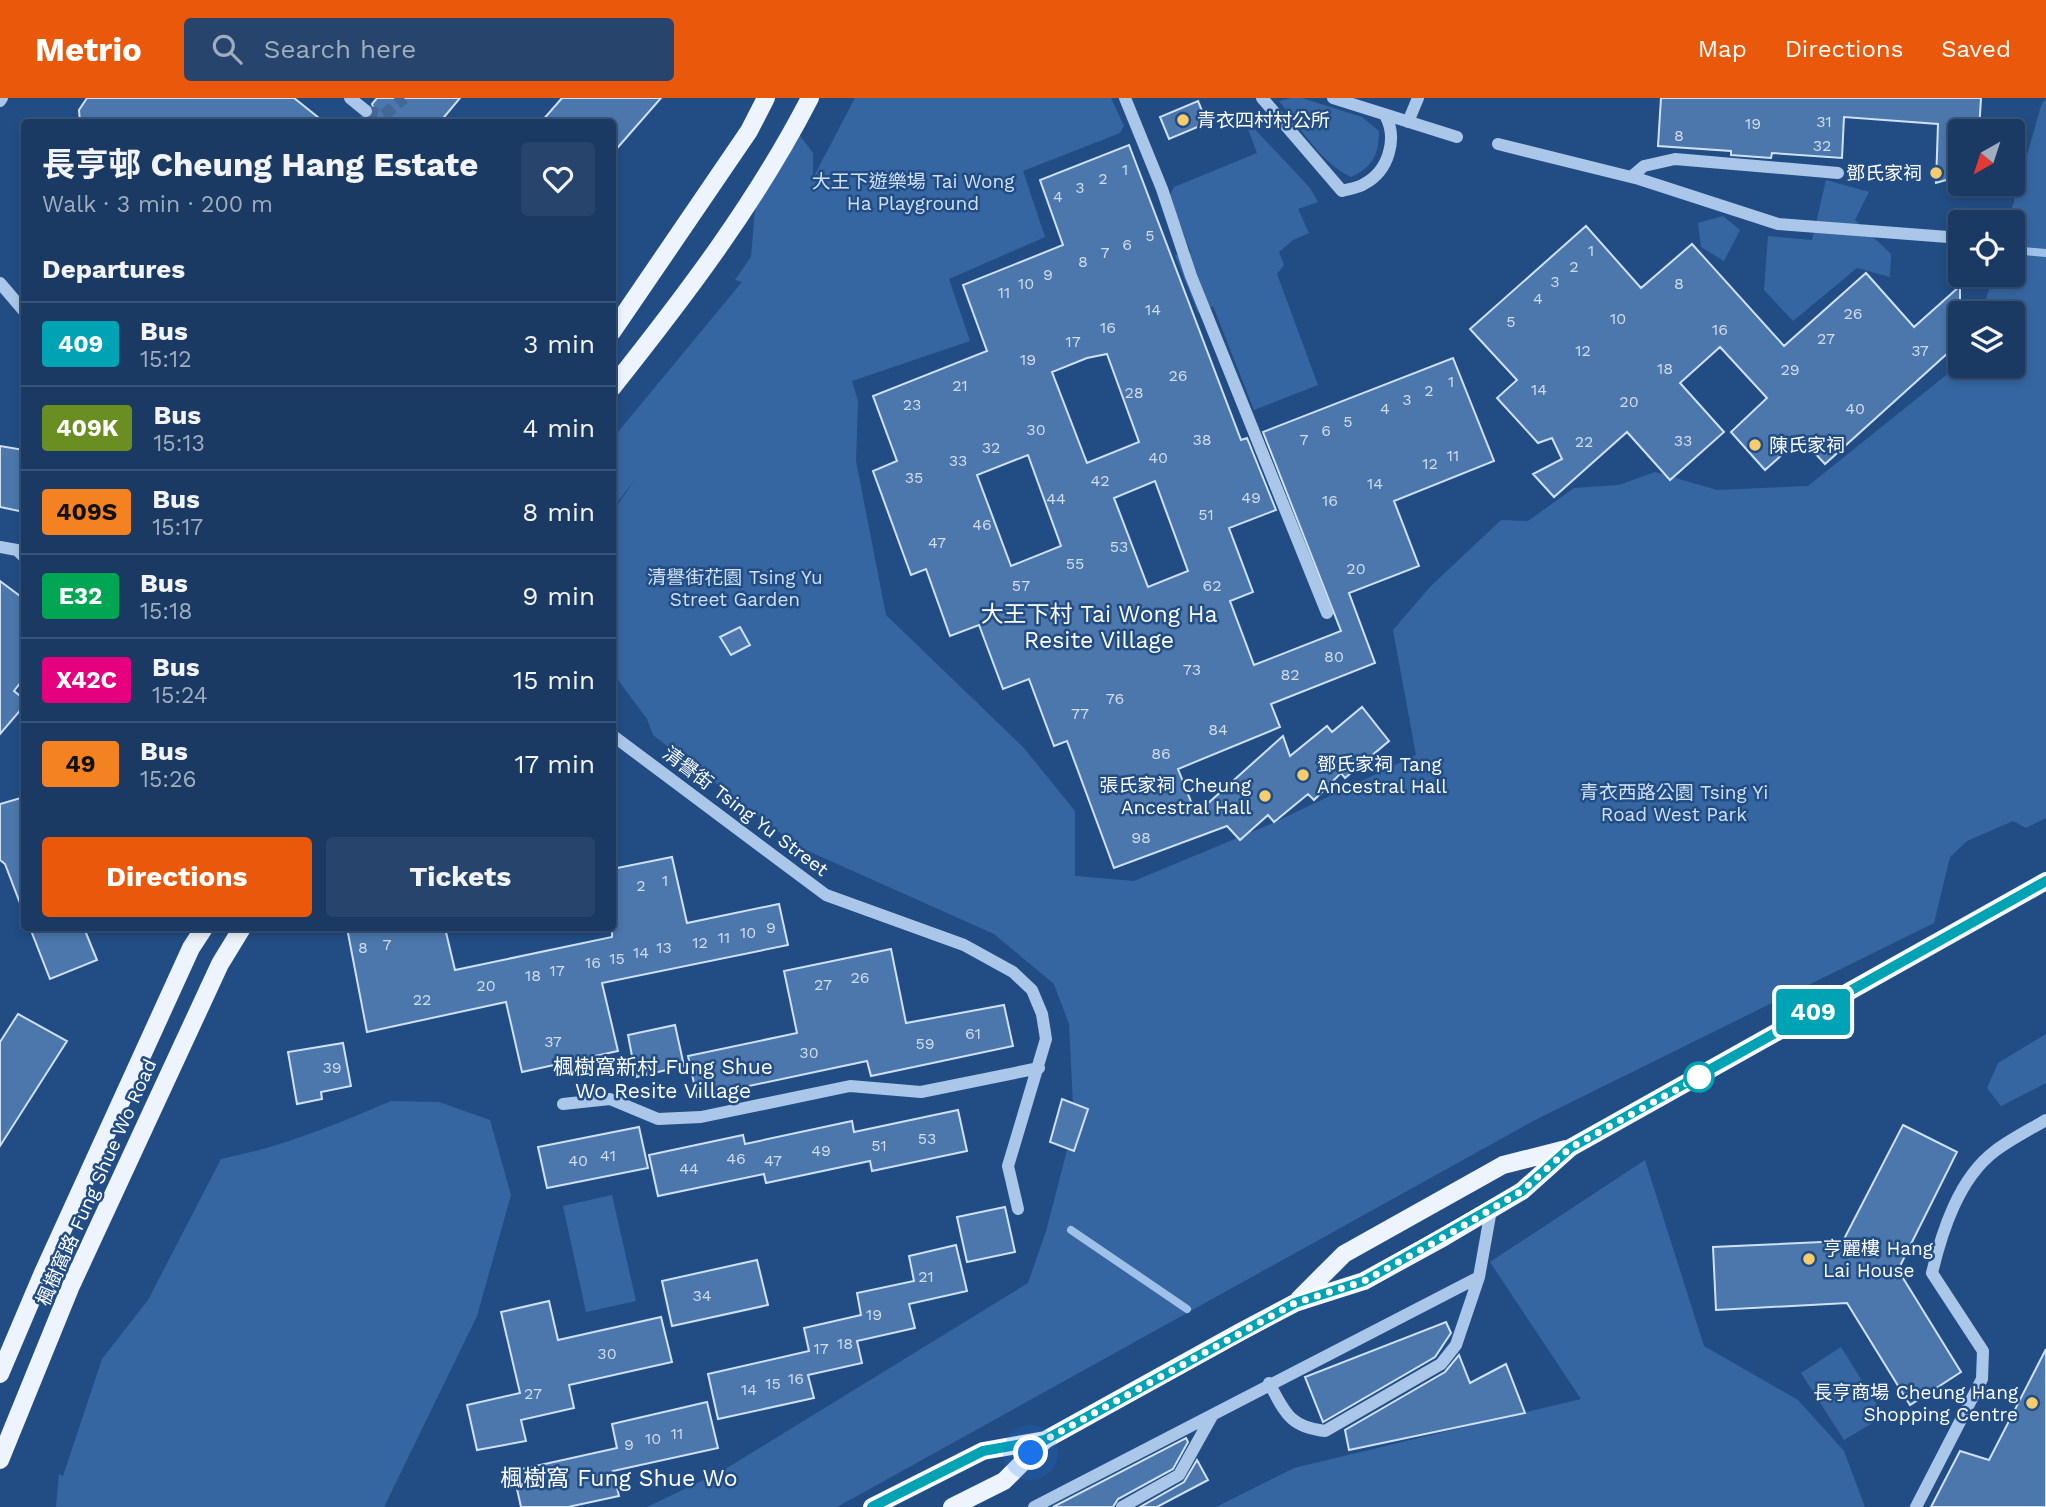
<!DOCTYPE html>
<meta charset="utf-8">
<style>
body{margin:0;font-family:"Work Sans","Noto Sans TC",sans-serif;background:#27456c;color:#f1f3f6;height:100vh;display:flex;flex-direction:column;font-size:26px;white-space:nowrap}
*{box-sizing:border-box;margin:0}
p{font-size:23px;color:#9fadbe}
.icon{flex:none;width:38px;height:38px;fill:none;stroke:currentColor;stroke-width:2;stroke-linecap:round;stroke-linejoin:round}
.map{position:relative;flex:1;overflow:hidden}
.panel{position:absolute;left:21px;top:21px;width:595px;height:812px;display:flex;flex-direction:column;background:#1a3a63;border-radius:7px;box-shadow:0 4px 10px #0003,0 0 0 2px #385478}
.panel>*{flex:none}
.badge{padding:0 14px;border-radius:5px;font-size:24px;line-height:46px}
.needle{width:46px;rotate:219deg}
.buttons{position:absolute;left:1948px;top:21px;display:grid;gap:14px}
.buttons a{display:grid;place-items:center;width:77px;height:77px;border-radius:7px;background:#1a3a63;box-shadow:0 4px 10px #0003,0 0 0 2px #385478;font-size:35px}
.you{position:absolute;width:35px;height:35px;margin:-18px;border:5px solid #fff;border-radius:50%;background:#1a73e8;box-shadow:0 0 0 10px #1a73e833}
.map>.badge{position:absolute;translate:-50% -50%;box-shadow:0 0 0 4px #fff}
h2{padding:0 21px;font-size:26px;line-height:63px}
.round{display:grid;place-items:center;flex:none;width:74px;height:74px;border-radius:7px;background:#27456c}
.head{display:flex;align-items:center;justify-content:space-between;height:119px;padding:0 21px}
h1{font-size:33px;font-weight:700;line-height:52px}
.cta{display:flex;gap:14px;margin-top:auto;padding:14px 21px}
.cta a{flex:1;height:80px;border-radius:7px;background:#ea580c;color:#fff;font-size:28px;font-weight:700;line-height:80px;text-align:center}
.cta a+a{background:#27456c;color:#f1f3f6}
ul{padding:0;list-style:none}
li{display:flex;align-items:center;gap:21px;height:84px;padding:0 21px;border-top:2px solid #385478}
li div{flex:1}
li b{display:block;font-size:26px}
li em{font-style:normal}
li .badge{min-width:77px;font-weight:700;text-align:center}
header{display:flex;align-items:center;gap:42px;box-sizing:border-box;height:98px;padding:0 35px;background:#ea580c;color:#fff}
header strong{font-size:33px}
nav{display:flex;gap:38px;margin-inline-start:auto;font-size:24px}
.search{width:490px;height:63px;background:#27456c;display:flex;align-items:center;gap:18px;box-sizing:border-box;padding:0 24px;border-radius:7px;color:#9fadbe;font-size:26px}
.map>svg:first-child{display:block}
.green{fill:#3666a1}
.lines{fill:none;stroke-linecap:round;stroke-linejoin:round}
.stream{stroke:#9ec1ea;stroke-width:8}
.building{fill:#4b77ac;stroke:#cfe1f7;stroke-width:2;fill-rule:evenodd}
.minor-tunnel{stroke:#436896;stroke-width:12;stroke-dasharray:12 6;stroke-linecap:butt}
.minor{stroke:#aac7e9;stroke-width:12}
.major{stroke:#edf4fe;stroke-width:18}
.line-casing{stroke:#fff;stroke-width:16}
.line{stroke:#00a3b4;stroke-width:10}
.walk{stroke:#fff;stroke-width:7;stroke-dasharray:0 12.6}
.poi-dot{fill:#f5cd6c;stroke:#224d84;stroke-width:2.5}
.stop-dot{fill:#fff;stroke:#00a3b4;stroke-width:3.5}
.labels{text-anchor:middle;stroke-width:5;stroke-linejoin:round;paint-order:stroke}
.number-label{font-size:16px;fill:#d2ddea}
.poi-label{font-size:19px;fill:#fff;stroke:#224d84;text-anchor:start}
.park-label{font-size:19px;fill:#cfe1f7;stroke:#224d84}
.street-label{font-size:19px;fill:#fff;stroke:#224d84}
.neighbourhood-label{font-size:21px;fill:#fff;stroke:#224d84}
.quarter-label{font-size:23px;fill:#fff;stroke:#224d84}
</style>
<header>
<strong>Metrio</strong>
<div class="search"><svg class="icon" aria-label="search" viewBox="0 0 24 24"><circle cx="10" cy="10" r="6"/><path d="M15 15l6 6"/></svg>Search here</div>
<nav><a>Map</a><a>Directions</a><a>Saved</a></nav>
</header>
<div class="map">
<svg width="2046" height="1409" viewBox="0 0 2046 1409">
<rect width="100%" height="100%" fill="#224d84"/>
<path class="green" d="M855,0H1111L1124,28L1120,35L1023,73L1045,139L949,181L970,243L852,283L858,303L856,363L886,517L1023,649L1075,713V778L1134,783L1273,725L1416,657L1393,532L1430,489L1501,422L1528,423L1574,390L1619,387L1655,374L1717,392L1808,388L1960,266L2012,268V215H1982L1993,177H2012V124H2008L2041,8L2046,0V720L2026,730L2013,723L1967,743L1950,759L1934,825L1535,1022L837,1409H647L722,1373L1028,1185L1046,1133L1074,1026L1069,926L1054,886L994,836L797,748L653,637L647,621L613,575L612,415L636,380L613,410V340L742,184L735,182L751,159L755,111L798,35L813,55V80Z
M1292,0H1302L1362,19L1379,33C1379,56 1373,69 1351,79C1321,65 1299,28 1279,3Z
M1251,27L1310,90L1318,104L1298,111L1309,135L1293,142L1279,154L1284,167L1277,176L1318,287L1254,312L1213,208L1198,215L1175,157L1191,155L1169,99L1174,89L1257,55L1248,31Z
M1826,82L1869,94L1855,122L1891,156L1890,179L1857,170L1793,223L1764,192L1768,138L1812,142Z
M1723,118L1740,132L1724,163L1701,149L1698,125Z
M2046,936V985L2001,1008L1987,990L1998,965Z
M391,1003L439,1004L490,1022L511,1097L477,1218L384,1409H56L59,1376L63,1378L102,1261L148,1202L221,1061C282,1049 335,1027 391,1003Z
M1645,1062L1704,1248L1798,1302L1844,1353L1865,1409H1216L1294,1370L1581,1301L1490,1164Z
M612,1097L636,1203L586,1214L563,1108Z
M1841,1249L1884,1318L1844,1342L1801,1275Z"/>
<g class="lines">
<path class="stream" d="M2012,152L2046,155
M1071,1132L1187,1211"/>
</g>
<path class="building" d="M87,0H294L324,24H80L79,12Z
M377,0H460L440,24H356L360,20L372,19L375,14L372,6Z
M562,0H661L612,56V24H541Z
M1661,0H1981L1979,33H1960V78L1936,85L1938,26L1844,19L1842,60L1772,55L1771,60L1731,57V53L1658,48Z
M1198,3L1207,25L1169,41L1160,19Z
M1129,47L1241,342L1247,340L1276,412L1229,430L1253,494L1230,503L1254,567L1341,533L1263,334L1453,260L1494,363L1394,403L1419,468L1349,495L1375,565L1271,606L1280,629L1178,671L1196,716L1283,638L1290,658L1327,628L1332,634L1362,609L1389,643L1345,680L1341,675L1314,702L1308,696L1274,724L1268,717L1240,742L1227,728L1114,770L1067,643L1054,648L1029,581L1003,591L979,527L950,538L926,471L911,477L873,373L897,363L873,298L987,253L963,187L1063,147L1040,82ZM1107,256L1139,344L1087,365L1052,274L1087,260ZM1028,357L1061,448L1011,468L977,377ZM1155,383L1188,473L1148,489L1114,400Z
M1586,128L1641,190L1692,146L1784,248L1866,175L1914,229L1960,188V244L1825,366L1801,340L1765,372L1731,334L1767,300L1720,249L1680,285L1724,334L1670,382L1627,334L1554,399L1533,376L1562,361L1552,340L1538,345L1497,300L1517,282L1470,231Z
M0,348L24,352V414L0,409Z
M0,483L24,501V580L14,593L24,601V608L0,636Z
M740,529L750,547L731,557L720,539Z
M24,699V813H23L5,766L0,762V706Z
M672,759L687,825L779,806L788,847L602,885L618,953L522,974L506,904L367,934L347,830H445L455,872L612,839V771Z
M30,830H84L97,862L50,881Z
M891,851L906,925L1004,907L1013,948L871,978L867,963L697,999L688,958L797,935L784,873Z
M18,916L67,943L0,1048V944Z
M675,927L684,968L636,979L628,937Z
M343,945L351,988L321,994L322,1001L297,1006L288,954Z
M1062,1001L1088,1011L1074,1053L1050,1044Z
M958,1012L967,1053L872,1073L870,1063L766,1085L764,1076L658,1098L649,1057L743,1037L745,1046L852,1023L854,1034Z
M1903,1027L1957,1054L1898,1172L1961,1274L1910,1307L1847,1205L1716,1212L1713,1149L1843,1143Z
M639,1029L648,1070L547,1090L538,1049Z
M1005,1109L1015,1154L967,1164L957,1119Z
M956,1147L967,1193L909,1206L915,1230L857,1243L862,1265L808,1277L814,1300L718,1321L708,1276L809,1253L804,1230L861,1217L857,1195L914,1183L909,1158Z
M757,1162L768,1207L672,1228L662,1183Z
M549,1203L558,1242L661,1219L672,1264L569,1287L574,1310L521,1322L526,1343L477,1352L467,1307L520,1295L501,1214Z
M1446,1224L1451,1235L1435,1259L1323,1324L1305,1279Z
M2046,1251V1409H1931L1960,1353L1989,1362Z
M1459,1257L1470,1285L1506,1266L1525,1315L1349,1352L1345,1332L1445,1274Z
M707,1304L718,1350L613,1373L619,1398L568,1409H521L513,1373L617,1350L612,1326Z
M1186,1340L1188,1344L1173,1371L1118,1401L1113,1409H1053Z
M1197,1362L1208,1382L1157,1409H1140L1184,1384Z"/>
<g class="lines">
<path class="minor-tunnel" d="M366,13L384,17L404,0"/>
<path class="minor" d="M350,0L366,13
M1125,0L1162,91L1191,178L1327,515
M1262,0L1342,93C1349,91 1358,90 1364,86C1389,73 1398,40 1385,17
M1333,0L1457,39
M0,3L2,0
M1408,24L1418,0
M1498,46L1639,81L1778,126L1948,139
M1631,79L1644,68L1675,61L1838,75
M0,185L24,213
M0,449L17,452L24,459
M612,637L826,797L964,847L1013,874L1032,892L1042,916L1046,941L1008,1068L1018,1111
M563,1006L610,1001L658,1021L701,1019L850,988L921,994L1039,970
M1269,1285C1285,1314 1289,1329 1325,1333L1441,1266L1456,1247L1479,1179
M1034,1409L1479,1179L1491,1112
M1122,1409L1179,1377L1212,1318
M1916,1409L1982,1281L1983,1253L1932,1175C1942,1133 1959,1080 1995,1053C2011,1041 2029,1032 2046,1022"/>
<path class="major" d="M612,234L749,33L766,0
M612,290C685,198 756,105 810,0
M1299,1201L1344,1156L1503,1067L1566,1051
M0,1276L42,1177L191,850L204,830
M0,1362L70,1190L220,866L242,830
M872,1409L983,1353L1045,1342
M952,1409L1004,1383L1045,1342L1240,1234L1295,1205L1364,1183L1444,1139L1522,1093L1570,1050L2046,783"/>
</g>
<g class="lines">
<g class="line-casing">
<path id="line" d="M872,1409L983,1353L1045,1342L1295,1205L1364,1183L1522,1093L1570,1050L2046,783"/>
</g>
<use href="#line" class="line"/>
<path class="walk" d="M1031,1355L1045,1342L1295,1205L1364,1183L1444,1139L1522,1093L1570,1050L1699,979"/>
</g>
<g class="poi-dot">
<circle cx="1183" cy="22" r="7"/>
<circle cx="1936" cy="75" r="7"/>
<circle cx="1755" cy="347" r="7"/>
<circle cx="1303" cy="677" r="7"/>
<circle cx="1265" cy="698" r="7"/>
<circle cx="1809" cy="1161" r="7"/>
<circle cx="2032" cy="1305" r="7"/>
</g>
<circle class="stop-dot" cx="1699" cy="979" r="14"/>
<g class="labels">
<g class="number-label">
<text x="1824" y="29">31</text>
<text x="1753" y="31">19</text>
<text x="1679" y="43">8</text>
<text x="1822" y="53">32</text>
<text x="1125" y="77">1</text>
<text x="1103" y="86">2</text>
<text x="1080" y="95">3</text>
<text x="1058" y="104">4</text>
<text x="1150" y="143">5</text>
<text x="1127" y="152">6</text>
<text x="1591" y="158">1</text>
<text x="1105" y="160">7</text>
<text x="1083" y="169">8</text>
<text x="1574" y="174">2</text>
<text x="1048" y="182">9</text>
<text x="1555" y="189">3</text>
<text x="1026" y="191">10</text>
<text x="1679" y="191">8</text>
<text x="1004" y="200">11</text>
<text x="1538" y="206">4</text>
<text x="1153" y="217">14</text>
<text x="1853" y="221">26</text>
<text x="1618" y="226">10</text>
<text x="1511" y="229">5</text>
<text x="1108" y="235">16</text>
<text x="1720" y="237">16</text>
<text x="1826" y="246">27</text>
<text x="1073" y="249">17</text>
<text x="1583" y="258">12</text>
<text x="1920" y="258">37</text>
<text x="1028" y="267">19</text>
<text x="1665" y="276">18</text>
<text x="1790" y="277">29</text>
<text x="1178" y="283">26</text>
<text x="1451" y="289">1</text>
<text x="960" y="293">21</text>
<text x="1539" y="297">14</text>
<text x="1429" y="298">2</text>
<text x="1134" y="300">28</text>
<text x="1407" y="307">3</text>
<text x="1629" y="309">20</text>
<text x="912" y="312">23</text>
<text x="1385" y="316">4</text>
<text x="1855" y="316">40</text>
<text x="1348" y="329">5</text>
<text x="1036" y="337">30</text>
<text x="1326" y="338">6</text>
<text x="1202" y="347">38</text>
<text x="1304" y="347">7</text>
<text x="1683" y="348">33</text>
<text x="1584" y="349">22</text>
<text x="991" y="355">32</text>
<text x="1453" y="363">11</text>
<text x="1158" y="365">40</text>
<text x="958" y="368">33</text>
<text x="1430" y="371">12</text>
<text x="914" y="385">35</text>
<text x="1100" y="388">42</text>
<text x="1375" y="391">14</text>
<text x="1251" y="405">49</text>
<text x="1056" y="406">44</text>
<text x="1330" y="408">16</text>
<text x="1206" y="422">51</text>
<text x="982" y="432">46</text>
<text x="937" y="450">47</text>
<text x="1119" y="454">53</text>
<text x="1075" y="471">55</text>
<text x="1356" y="476">20</text>
<text x="1021" y="493">57</text>
<text x="1212" y="493">62</text>
<text x="1334" y="564">80</text>
<text x="1192" y="577">73</text>
<text x="1290" y="582">82</text>
<text x="1115" y="606">76</text>
<text x="1080" y="621">77</text>
<text x="1218" y="637">84</text>
<text x="1161" y="661">86</text>
<text x="1141" y="745">98</text>
<text x="665" y="788">1</text>
<text x="641" y="793">2</text>
<text x="771" y="835">9</text>
<text x="748" y="840">10</text>
<text x="724" y="845">11</text>
<text x="700" y="850">12</text>
<text x="387" y="852">7</text>
<text x="363" y="855">8</text>
<text x="664" y="855">13</text>
<text x="641" y="860">14</text>
<text x="617" y="866">15</text>
<text x="593" y="870">16</text>
<text x="557" y="878">17</text>
<text x="533" y="883">18</text>
<text x="860" y="885">26</text>
<text x="823" y="892">27</text>
<text x="486" y="893">20</text>
<text x="422" y="907">22</text>
<text x="973" y="941">61</text>
<text x="553" y="949">37</text>
<text x="925" y="951">59</text>
<text x="809" y="960">30</text>
<text x="332" y="975">39</text>
<text x="927" y="1046">53</text>
<text x="879" y="1053">51</text>
<text x="821" y="1058">49</text>
<text x="608" y="1063">41</text>
<text x="736" y="1066">46</text>
<text x="578" y="1068">40</text>
<text x="773" y="1068">47</text>
<text x="689" y="1076">44</text>
<text x="926" y="1184">21</text>
<text x="702" y="1203">34</text>
<text x="874" y="1222">19</text>
<text x="845" y="1251">18</text>
<text x="821" y="1256">17</text>
<text x="607" y="1261">30</text>
<text x="796" y="1286">16</text>
<text x="773" y="1291">15</text>
<text x="749" y="1297">14</text>
<text x="533" y="1301">27</text>
<text x="677" y="1341">11</text>
<text x="653" y="1346">10</text>
<text x="629" y="1352">9</text>
</g>
<g class="poi-label">
<text x="1197" y="29">青衣四村村公所</text>
<text x="1922" y="82" text-anchor="end">鄧氏家祠</text>
<text x="1769" y="354">陳氏家祠</text>
<text x="1317" y="673">鄧氏家祠 Tang<tspan x="1317" dy="22">Ancestral Hall</tspan></text>
<text x="1251" y="694" text-anchor="end">張氏家祠 Cheung<tspan x="1251" dy="22">Ancestral Hall</tspan></text>
<text x="1823" y="1157">亨麗樓 Hang<tspan x="1823" dy="22">Lai House</tspan></text>
<text x="2018" y="1301" text-anchor="end">長亨商場 Cheung Hang<tspan x="2018" dy="22">Shopping Centre</tspan></text>
</g>
<g class="park-label">
<text x="913" y="90">大王下遊樂場 Tai Wong<tspan x="913" dy="22">Ha Playground</tspan></text>
<text x="735" y="486">清譽街花園 Tsing Yu<tspan x="735" dy="22">Street Garden</tspan></text>
<text x="1674" y="701">青衣西路公園 Tsing Yi<tspan x="1674" dy="22">Road West Park</tspan></text>
</g>
<g class="street-label">
<text transform="translate(746 713) rotate(37)" y="7">清譽街 Tsing Yu Street</text>
<text transform="translate(96 1084) rotate(-66)" y="7">楓樹窩路 Fung Shue Wo Road</text>
</g>
<g class="neighbourhood-label">
<text x="663" y="976">楓樹窩新村 Fung Shue<tspan x="663" dy="24">Wo Resite Village</tspan></text>
</g>
<g class="quarter-label">
<text x="1099" y="524">大王下村 Tai Wong Ha<tspan x="1099" dy="26">Resite Village</tspan></text>
<text x="619" y="1388">楓樹窩 Fung Shue Wo</text>
</g>
</g>
</svg>
<div class="buttons">
<a><svg class="needle" viewBox="-14 -14 28 28"><path d="M0-13l5 13h-10z" fill="#e53935"/><path d="M0 13l5-13h-10z" fill="#9fadbe"/></svg></a>
<a><svg class="icon" aria-label="locate" viewBox="0 0 24 24"><circle cx="12" cy="12" r="6"/><path d="M12 2v4M12 18v4M2 12h4M18 12h4"/></svg></a>
<a><svg class="icon" aria-label="layers" viewBox="0 0 24 24"><path d="M12 4l9 5-9 5-9-5zM3 14l9 5 9-5"/></svg></a>
</div>
<div class="you" style="left:1031px;top:1355px"></div>
<b class="badge" style="left:1813px;top:914px;background:#00a3b4;color:#fff">409</b>
<section class="panel">
<div class="head"><div><h1>長亨邨 Cheung Hang Estate</h1><p>Walk · 3 min · 200 m</p></div><a class="round"><svg class="icon" aria-label="heart" viewBox="0 0 24 24"><path d="M12 20l-8-8c-3-5 5-10 8-4 3-6 11-1 8 4z"/></svg></a></div>
<h2>Departures</h2>
<ul>
<li><span class="badge" style="background:#00a3b4;color:#fff">409</span><div><b>Bus</b><p>15:12</p></div><em>3 min</em></li>
<li><span class="badge" style="background:#6b8e23;color:#fff">409K</span><div><b>Bus</b><p>15:13</p></div><em>4 min</em></li>
<li><span class="badge" style="background:#f58220;color:#111">409S</span><div><b>Bus</b><p>15:17</p></div><em>8 min</em></li>
<li><span class="badge" style="background:#00a651;color:#fff">E32</span><div><b>Bus</b><p>15:18</p></div><em>9 min</em></li>
<li><span class="badge" style="background:#e6007e;color:#fff">X42C</span><div><b>Bus</b><p>15:24</p></div><em>15 min</em></li>
<li><span class="badge" style="background:#f58220;color:#111">49</span><div><b>Bus</b><p>15:26</p></div><em>17 min</em></li>
</ul>
<div class="cta"><a>Directions</a><a>Tickets</a></div>
</section>
</div>
